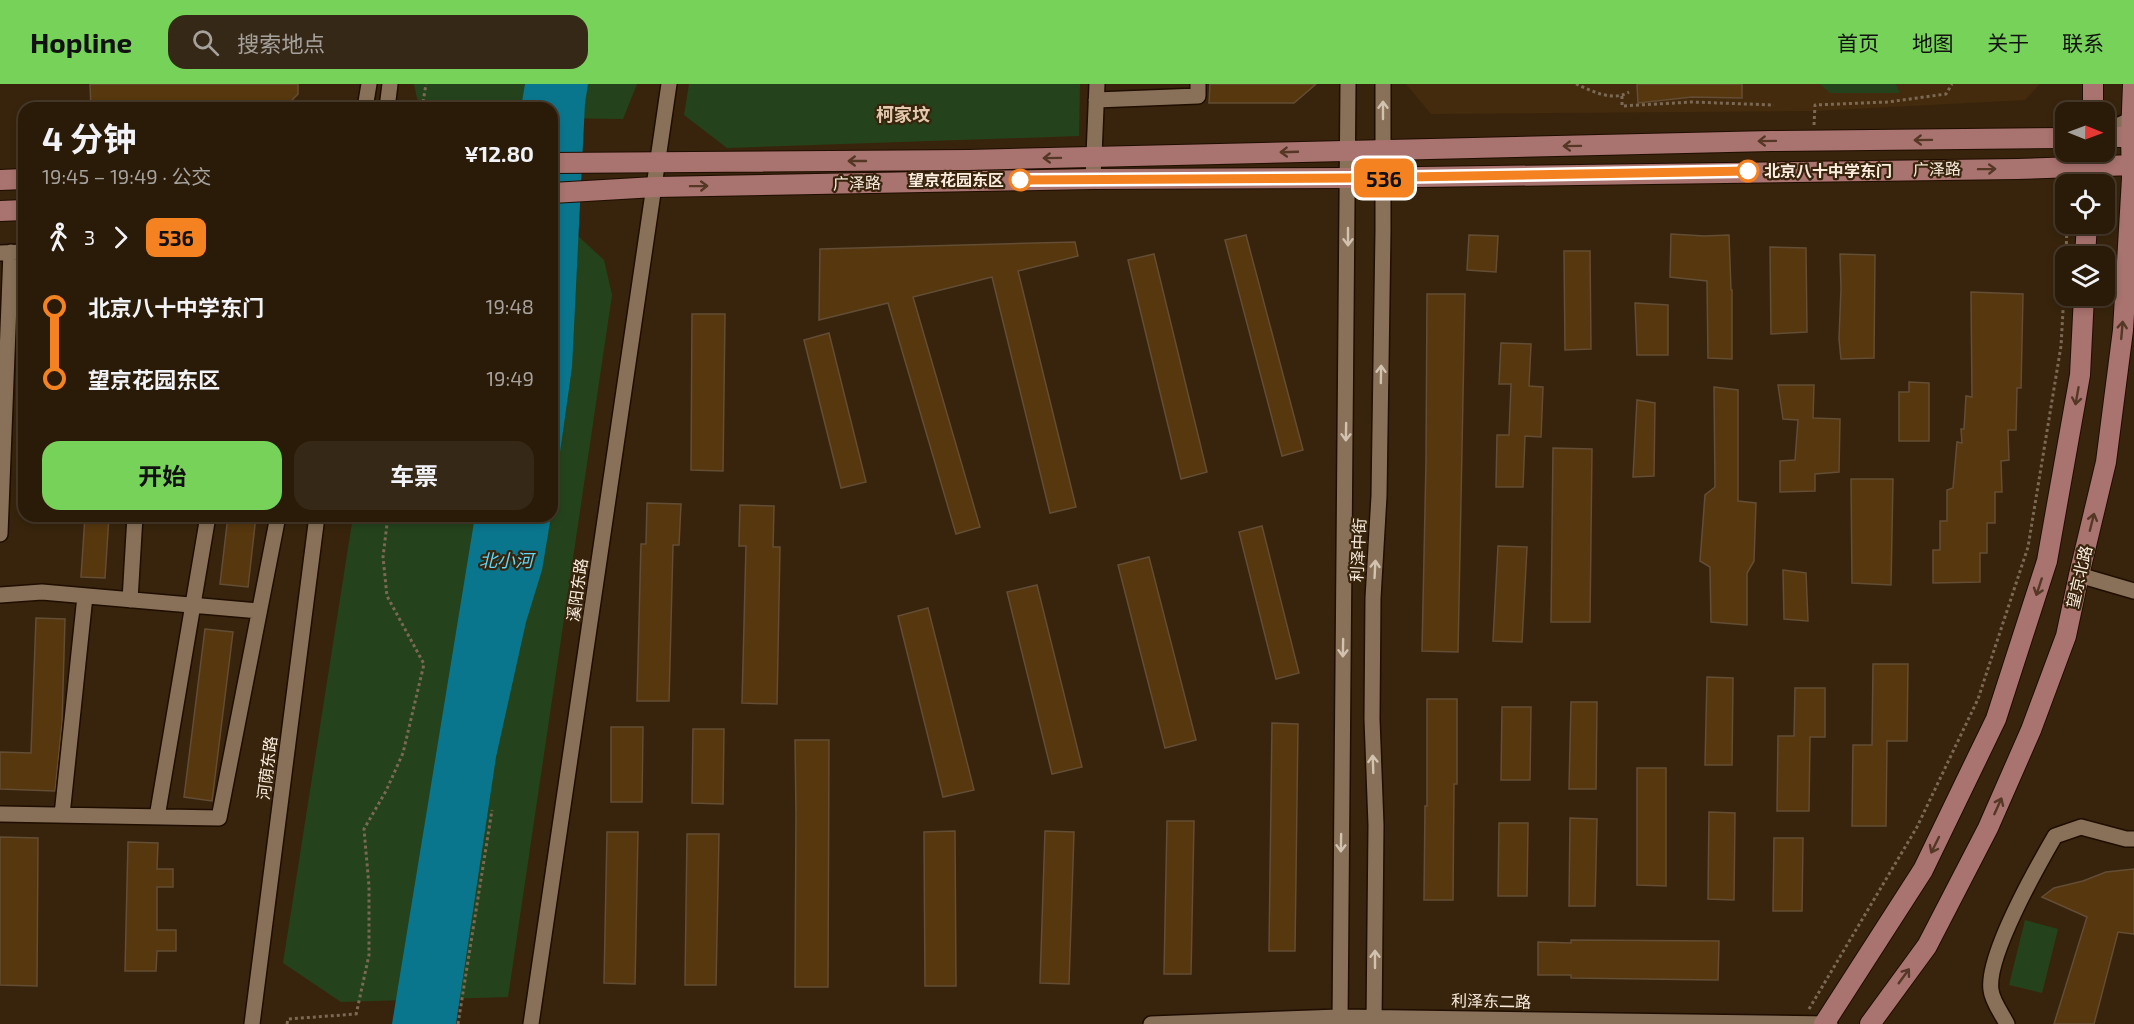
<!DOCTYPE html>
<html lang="zh">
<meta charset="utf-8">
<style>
body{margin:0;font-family:"Exo 2","Noto Sans SC",sans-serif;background:#362817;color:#f1f3f6;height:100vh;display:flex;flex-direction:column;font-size:22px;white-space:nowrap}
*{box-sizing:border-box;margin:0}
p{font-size:20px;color:#a5a19c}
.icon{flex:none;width:33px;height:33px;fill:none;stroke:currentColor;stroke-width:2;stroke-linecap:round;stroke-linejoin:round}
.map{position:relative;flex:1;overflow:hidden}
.drawer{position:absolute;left:18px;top:18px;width:540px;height:420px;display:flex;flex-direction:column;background:#2a1b09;border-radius:18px;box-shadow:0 3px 9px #0003,0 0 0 2px #46392a}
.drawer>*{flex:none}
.badge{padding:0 12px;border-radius:9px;font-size:21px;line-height:39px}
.needle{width:39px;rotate:91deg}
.buttons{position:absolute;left:2055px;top:18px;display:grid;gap:12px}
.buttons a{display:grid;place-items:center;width:60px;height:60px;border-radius:12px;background:#2a1b09;box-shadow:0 3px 9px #0003,0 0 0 2px #46392a;font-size:30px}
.map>.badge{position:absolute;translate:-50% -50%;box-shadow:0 0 0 3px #fff}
.legs{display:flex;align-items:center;gap:9px;height:66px;padding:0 24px;font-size:20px}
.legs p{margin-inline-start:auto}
.head{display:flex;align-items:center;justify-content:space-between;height:102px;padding:0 24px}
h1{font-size:33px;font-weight:700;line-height:45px}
.cta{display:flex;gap:12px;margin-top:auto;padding:12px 24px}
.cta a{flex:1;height:69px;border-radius:18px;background:#77d259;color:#111;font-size:24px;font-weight:700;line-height:69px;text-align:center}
.cta a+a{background:#362817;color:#f1f3f6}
ul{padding:0 24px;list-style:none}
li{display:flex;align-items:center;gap:21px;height:72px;font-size:22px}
li i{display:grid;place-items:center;width:9px;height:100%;margin:0 8px;background:currentColor}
li i::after{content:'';width:15px;height:15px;margin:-8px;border:4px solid;border-radius:50%;background:#2a1b09}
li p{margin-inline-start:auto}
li:first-child i{background:linear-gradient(#0000 50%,currentColor 0)}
li:last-child i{background:linear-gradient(currentColor 50%,#0000 0)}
header{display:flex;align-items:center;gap:36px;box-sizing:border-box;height:84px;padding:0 30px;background:#77d259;color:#111}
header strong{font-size:28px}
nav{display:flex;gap:33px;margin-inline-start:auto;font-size:21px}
.search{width:420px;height:54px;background:#362817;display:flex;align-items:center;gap:15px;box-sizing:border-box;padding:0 21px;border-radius:18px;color:#a5a19c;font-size:22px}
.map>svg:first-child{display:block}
.built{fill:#442b0d}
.green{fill:#24431c}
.water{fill:#0a768e}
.building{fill:#56370e;stroke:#634d35;stroke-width:1.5}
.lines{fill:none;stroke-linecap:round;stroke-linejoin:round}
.minor-casing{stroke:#1f0d00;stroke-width:18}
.major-casing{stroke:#1f0d00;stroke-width:22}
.path{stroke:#7b6955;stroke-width:3;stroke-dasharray:3 3;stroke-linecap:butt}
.minor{stroke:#887158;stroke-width:15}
.major{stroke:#a9736f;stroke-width:20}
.oneway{stroke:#d2c2b0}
.oneway2{stroke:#543825}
.line-1-casing{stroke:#fff;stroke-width:14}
.line-1{stroke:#f58220;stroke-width:9}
.stop-1-dot{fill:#fff;stroke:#f58220;stroke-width:3}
.labels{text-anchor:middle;stroke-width:4.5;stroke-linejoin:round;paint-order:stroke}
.street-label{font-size:16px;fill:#faeddf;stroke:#38240c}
.stop-label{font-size:16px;font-weight:bold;fill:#faeddf;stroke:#38240c;text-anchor:start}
.neighbourhood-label{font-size:18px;font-weight:bold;fill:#e2c8ad;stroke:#38240c}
.water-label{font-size:18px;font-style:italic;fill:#5fd8f9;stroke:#38240c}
</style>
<header>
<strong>Hopline</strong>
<div class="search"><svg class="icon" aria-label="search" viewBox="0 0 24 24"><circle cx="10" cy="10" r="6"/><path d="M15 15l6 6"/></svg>搜索地点</div>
<nav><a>首页</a><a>地图</a><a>关于</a><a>联系</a></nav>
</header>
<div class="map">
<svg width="2134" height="940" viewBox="0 0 2134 940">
<rect width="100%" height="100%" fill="#38240c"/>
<path class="built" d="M1406,0H2040L2025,16L1814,27L1431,30Z"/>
<path class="green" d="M414,0H637L623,35L552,34V24H419Z
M689,0H1080L1079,52L727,64L684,31Z
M1820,0H1896L1900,9H1830Z
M552,151L578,152L604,176L612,211L508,913L341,918L283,879L353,432H552Z
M2025,836L2058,845L2042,909L2009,901Z"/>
<path class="water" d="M525,0H588L585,19L572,283L552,425V24H521Z
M475,432H551L542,486L526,538L496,673L456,940H392Z"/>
<path class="building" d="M90,0H298V10L290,18L91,24Z
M1210,0H1316L1294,19H1209Z
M1637,0H1742V14L1692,13L1638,19Z
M1671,150L1704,152L1729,151L1731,206H1732V275L1708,274L1707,197L1670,193Z
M1246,151L1303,366L1282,372L1225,156Z
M1469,151L1498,152L1496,188L1467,186Z
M1075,158L1078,172L1018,187L1076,423L1050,429L992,193L913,213L980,443L956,450L888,219L819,236L820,165Z
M1770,163L1806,164L1807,248L1771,250Z
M1564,167H1590L1591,265L1565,266Z
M1154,170L1207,388L1181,395L1128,176Z
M1840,170L1875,171L1874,274L1841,275L1839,255L1841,205Z
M1971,208L2023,210L2021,304H2017L2016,346H2008L2009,376L2001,377L2002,408H1995V439H1987V469H1980V498L1933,499V466H1940V437H1947V406L1953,404L1957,358L1962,359L1961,345H1964L1966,312L1972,313Z
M1427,210H1465L1458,568L1422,567L1426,378Z
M1635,219L1668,221V271H1637Z
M692,230H725L723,387L691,386Z
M829,249L866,398L841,404L804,256Z
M1501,259L1531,260L1529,302L1543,303L1541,353L1525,352L1523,403H1496L1497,351H1509L1511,300H1499Z
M1909,298L1929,299V357H1899V308H1909Z
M1778,301H1814L1813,334L1840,335L1839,388L1815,390V407L1780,408V377L1795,376L1798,336L1783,335Z
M1714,303L1738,306V417L1756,419L1754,477L1747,489V541L1711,538L1710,483L1700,477L1705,411L1715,403Z
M1637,316L1655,319L1654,392L1633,393Z
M1553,364L1592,365L1590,538H1551Z
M1851,395H1893L1891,501L1852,499Z
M647,419L681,420L679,461H673L669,617H637L641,460H646Z
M740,421L774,422L773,463H780L777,620L742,619L746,462H739Z
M85,432H109L105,494L81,493Z
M228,432H256L248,503L220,500Z
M1262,442L1299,589L1276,595L1239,448Z
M1498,462L1527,463L1522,558L1493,557Z
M1149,473L1196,656L1165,664L1118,481Z
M1783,486L1806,489L1808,537L1784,535Z
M1037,501L1082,683L1052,690L1007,508Z
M928,524L974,706L943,713L898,532Z
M36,534L65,535L62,639L55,707L0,705V668L31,669Z
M205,545L233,548L212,717L184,713Z
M1873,580H1908L1907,657H1887L1886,742H1852L1853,661H1872Z
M1707,593L1733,594L1732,681H1705Z
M1795,604H1825V653H1810L1809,727H1777L1778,652H1794Z
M1427,615H1457V700H1454L1453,816H1424L1425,722H1427Z
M1571,618H1597L1596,705H1569Z
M1502,623H1531L1530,696H1501Z
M1272,639L1298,640L1295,867H1269Z
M611,643H643L642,718H611Z
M693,645H724L723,720L692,719Z
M795,656H829L828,903H795L796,729Z
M1637,684H1666V802L1637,801Z
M1709,728L1735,729L1734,816L1708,815Z
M1570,734L1597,735L1595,822H1569Z
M1167,737H1194L1191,890H1164Z
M1499,739H1528L1527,812H1498Z
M955,747L956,902H925L924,748Z
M1045,747L1074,748L1069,900L1040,899Z
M607,748H638L635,900L604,899Z
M687,750H719L716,901H685Z
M0,753L38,754L37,902L0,901Z
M1774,754H1803L1802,827H1773Z
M128,758L158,759L157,785H173V803H157V846H176V867H157L156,887H125Z
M2134,785V850L2118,848L2094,940H2054L2087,833L2042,813L2054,804L2083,797L2106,788Z
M1571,856L1719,857L1718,896L1571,894V891H1538V858L1571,859Z"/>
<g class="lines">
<g class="minor-casing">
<path id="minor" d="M1096,16L1198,12V0
M365,24L369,0
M387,24L390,0
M2104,48L2134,34
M1093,95L1097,0
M0,169L24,168
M0,450L11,168
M2079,491L2134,507
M0,511L42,508L259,527
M130,516L135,432
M0,730L219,734L278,432
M62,731L85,512
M157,733L208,432
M252,940L317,432
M531,940L669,0
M1151,940L1339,933L1830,940
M1340,940L1348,0
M1374,940L1376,741L1372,635L1373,514L1379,412L1383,147V0
M2007,940C2002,930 1992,917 1991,906C1986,873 2037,783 2055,752L2081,743L2126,755H2134"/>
</g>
<g class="major-casing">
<path id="major" d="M2093,28V0
M2104,53H2134
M552,79L968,76L1771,57L2066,54
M0,96L24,95
M2089,100L2091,68
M552,109L655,103L1093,95L1348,94L2017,85L2134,81
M0,127L24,126
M2085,172L2087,140
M1824,940L1923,786L1996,635L2047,477L2080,291L2084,212
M1870,940L1927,862L1988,744L2031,646L2066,552L2079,491L2106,378L2123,246L2132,94L2131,53L2133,0"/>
</g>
<path class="path" d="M1576,0C1592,7 1612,18 1629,8
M1622,12V22L1692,18L1774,21
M422,24L426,0
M1814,41L1815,21L1888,18L1946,10L1952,0
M2066,172L2067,140
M1809,925L1917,743L1978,615L2028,463L2061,262L2066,174
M356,931L369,871V802L364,745L386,707L403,669L424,580L387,512L383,473L388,432
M287,940L288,935L356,930
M458,940L492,726"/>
<use href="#minor" class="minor"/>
<use href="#major" class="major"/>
</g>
<defs><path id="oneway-shaft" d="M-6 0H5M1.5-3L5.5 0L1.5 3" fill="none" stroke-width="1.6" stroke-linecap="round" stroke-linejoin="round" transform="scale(1.5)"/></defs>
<g class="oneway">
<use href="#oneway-shaft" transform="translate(1383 26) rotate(-90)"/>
<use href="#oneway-shaft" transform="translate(1348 153) rotate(90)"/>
<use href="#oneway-shaft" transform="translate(1381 290) rotate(-89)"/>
<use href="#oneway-shaft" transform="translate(1346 348) rotate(91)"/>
<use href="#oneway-shaft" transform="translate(1375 485) rotate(-87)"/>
<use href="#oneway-shaft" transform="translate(1343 564) rotate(91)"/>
<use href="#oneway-shaft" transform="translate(1373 680) rotate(-92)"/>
<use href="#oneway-shaft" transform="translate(1341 759) rotate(91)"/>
<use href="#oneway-shaft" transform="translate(1375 875) rotate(-90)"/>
</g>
<g class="oneway2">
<use href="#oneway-shaft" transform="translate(1923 56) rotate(179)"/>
<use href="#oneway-shaft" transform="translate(1767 57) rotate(179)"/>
<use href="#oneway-shaft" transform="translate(1572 62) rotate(179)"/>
<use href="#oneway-shaft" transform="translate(1289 68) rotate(178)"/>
<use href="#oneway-shaft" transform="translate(1052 74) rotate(179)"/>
<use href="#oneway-shaft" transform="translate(857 77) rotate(180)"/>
<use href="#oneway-shaft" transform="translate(1987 85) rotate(-1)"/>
<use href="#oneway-shaft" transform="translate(699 102) rotate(-1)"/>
<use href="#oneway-shaft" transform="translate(2122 246) rotate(-85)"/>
<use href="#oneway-shaft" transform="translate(2077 312) rotate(100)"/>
<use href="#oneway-shaft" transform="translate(2092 438) rotate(-76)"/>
<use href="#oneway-shaft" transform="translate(2039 503) rotate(108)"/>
<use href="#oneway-shaft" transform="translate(1998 722) rotate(-66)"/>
<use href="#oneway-shaft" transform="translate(1935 761) rotate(116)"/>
<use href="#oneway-shaft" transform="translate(1904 892) rotate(-54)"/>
</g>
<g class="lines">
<g class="line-1-casing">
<path id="line-1" d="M1020,96L1348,94L1748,87"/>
</g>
<use href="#line-1" class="line-1"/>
</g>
<g class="stop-1-dot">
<circle cx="1748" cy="87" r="10"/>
<circle cx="1020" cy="96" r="10"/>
</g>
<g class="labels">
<g class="street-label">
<text transform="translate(1937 85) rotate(-1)" y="6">广泽路</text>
<text transform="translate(857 99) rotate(-1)" y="6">广泽路</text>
<text transform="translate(1358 466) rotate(-87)" y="6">利泽中街</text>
<text transform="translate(2079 493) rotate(-77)" y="6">望京北路</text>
<text transform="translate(577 506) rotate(-82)" y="6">溪阳东路</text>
<text transform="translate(267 684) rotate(-83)" y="6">河荫东路</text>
<text transform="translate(1491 917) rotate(1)" y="6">利泽东二路</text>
</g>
<g class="stop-label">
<text x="1764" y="93">北京八十中学东门</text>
<text x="1004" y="102" text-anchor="end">望京花园东区</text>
</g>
<g class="neighbourhood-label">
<text x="903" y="37">柯家坟</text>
</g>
<g class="water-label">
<text x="506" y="483">北小河</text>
</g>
</g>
</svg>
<div class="buttons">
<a><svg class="needle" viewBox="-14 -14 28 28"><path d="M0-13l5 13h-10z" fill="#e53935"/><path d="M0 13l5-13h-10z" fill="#a5a19c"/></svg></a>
<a><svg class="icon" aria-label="locate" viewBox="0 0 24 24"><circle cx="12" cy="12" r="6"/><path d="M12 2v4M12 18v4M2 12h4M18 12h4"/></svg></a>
<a><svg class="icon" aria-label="layers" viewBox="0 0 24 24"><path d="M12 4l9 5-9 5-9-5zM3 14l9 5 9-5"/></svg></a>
</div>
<b class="badge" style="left:1384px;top:94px;background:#f58220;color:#111">536</b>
<section class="drawer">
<div class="head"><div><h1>4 分钟</h1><p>19:45 – 19:49 · 公交</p></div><b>¥12.80</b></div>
<div class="legs"><svg class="icon" aria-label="walk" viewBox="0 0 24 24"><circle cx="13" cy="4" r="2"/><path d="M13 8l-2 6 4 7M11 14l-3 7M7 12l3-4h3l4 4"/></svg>3<svg class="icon" aria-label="forward" viewBox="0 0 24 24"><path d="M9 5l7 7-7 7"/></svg><b class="badge" style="background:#f58220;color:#111">536</b></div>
<ul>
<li><i style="color:#f58220"></i><b>北京八十中学东门</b><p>19:48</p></li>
<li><i style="color:#f58220"></i><b>望京花园东区</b><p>19:49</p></li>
</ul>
<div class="cta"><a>开始</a><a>车票</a></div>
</section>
</div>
